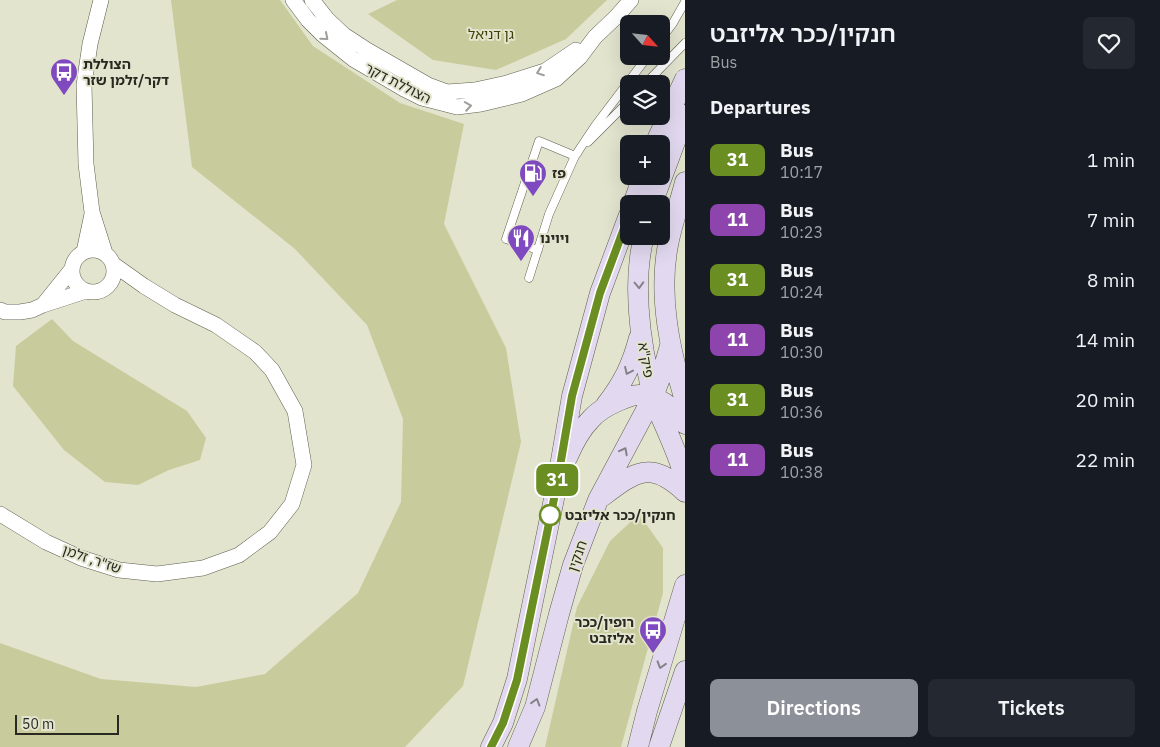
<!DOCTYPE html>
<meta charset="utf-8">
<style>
body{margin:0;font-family:"IBM Plex Sans","Noto Sans Hebrew",sans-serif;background:#242831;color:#f1f3f6;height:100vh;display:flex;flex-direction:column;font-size:19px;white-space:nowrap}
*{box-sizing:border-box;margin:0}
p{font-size:16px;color:#9ea1a6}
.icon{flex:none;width:28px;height:28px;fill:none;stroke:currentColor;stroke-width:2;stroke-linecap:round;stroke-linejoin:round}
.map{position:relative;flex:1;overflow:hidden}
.side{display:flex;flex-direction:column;background:#171b24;width:475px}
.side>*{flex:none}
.badge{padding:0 10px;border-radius:8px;font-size:18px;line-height:32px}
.needle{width:32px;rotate:117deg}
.tools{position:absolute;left:620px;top:15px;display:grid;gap:10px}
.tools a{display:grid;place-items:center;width:50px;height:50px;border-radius:8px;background:#171b24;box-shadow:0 5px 20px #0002;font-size:25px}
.scale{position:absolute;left:15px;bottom:12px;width:104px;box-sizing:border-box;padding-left:5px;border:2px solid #282920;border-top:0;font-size:14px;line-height:18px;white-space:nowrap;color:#282920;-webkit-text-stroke:4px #e2e4ce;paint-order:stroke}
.map>.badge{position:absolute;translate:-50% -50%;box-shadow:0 0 0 2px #fff}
h2{padding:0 25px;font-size:19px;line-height:45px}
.round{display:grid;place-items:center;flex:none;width:52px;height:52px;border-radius:8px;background:#242831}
.head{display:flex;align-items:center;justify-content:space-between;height:85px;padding:0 25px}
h1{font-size:24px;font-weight:600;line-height:38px}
.cta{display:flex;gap:10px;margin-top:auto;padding:10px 25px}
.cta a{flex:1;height:58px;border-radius:8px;background:#8c9099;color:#fff;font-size:20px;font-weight:600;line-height:58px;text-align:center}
.cta a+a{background:#242831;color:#f1f3f6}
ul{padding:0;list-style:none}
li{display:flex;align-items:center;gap:15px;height:60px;padding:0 25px}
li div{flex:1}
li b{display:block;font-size:19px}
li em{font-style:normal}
li .badge{min-width:55px;font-weight:700;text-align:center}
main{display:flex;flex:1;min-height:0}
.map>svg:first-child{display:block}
.green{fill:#c8cc9c}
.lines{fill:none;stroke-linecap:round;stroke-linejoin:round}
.lane-casing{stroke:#5d5f4c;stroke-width:9}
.street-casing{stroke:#5d5f4c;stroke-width:16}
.secondary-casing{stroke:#5d5f4c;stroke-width:21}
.lane{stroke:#fff;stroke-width:8}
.street{stroke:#fff;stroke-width:15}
.secondary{stroke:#e2d9f0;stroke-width:20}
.oneway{stroke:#9e9f9b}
.oneway2{stroke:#858188}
.line-casing{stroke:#fff;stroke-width:11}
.line{stroke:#6b8e23;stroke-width:8}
.stop-dot{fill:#fff;stroke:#6b8e23;stroke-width:2.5}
.labels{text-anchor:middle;stroke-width:4;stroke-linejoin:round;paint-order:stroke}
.park-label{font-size:14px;fill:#3e4005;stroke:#e2e4ce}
.poi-label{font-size:14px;font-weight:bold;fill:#282920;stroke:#e2e4ce;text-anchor:start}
.street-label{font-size:14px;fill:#282920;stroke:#e2e4ce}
.stop-label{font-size:14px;font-weight:bold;fill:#282920;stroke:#e2e4ce;text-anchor:start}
</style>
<main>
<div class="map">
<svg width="685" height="747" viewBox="0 0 685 747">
<rect width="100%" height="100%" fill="#e2e4ce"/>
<path class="green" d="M171,0H280L313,46L400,103L464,124L444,224L506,348L521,442L463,686L405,747H0V643L101,679L196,687L265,674L358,593L401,502L403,419L367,325L295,249L192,167Z
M397,0H607L566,39L496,70L433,60L368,14Z
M52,319L73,341L187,411L206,438L200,460L169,470L138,485L105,482L64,450L13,386L16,346Z
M639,514L663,548V593L621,747H545L577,607L610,541Z"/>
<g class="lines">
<g class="lane-casing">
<path id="lane" d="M661,39L673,23L685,2
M645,84L685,43
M588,142L629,101
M538,250L506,239L539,141L575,156L578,152
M529,278L549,214L575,156L595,126L648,56"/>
</g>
<g class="street-casing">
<path id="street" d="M101,0L90,44L84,85L86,164L92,212L105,253
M293,0L308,20L323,35L353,59L404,89L422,98L457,107L481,104L522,94L556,79L580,57L595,37L616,17L631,0
M312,0L327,19L344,35L367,50L428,85L447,92L475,90L507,83L545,71L576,50
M72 271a21 21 0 1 1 42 0a21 21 0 1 1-42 0Z
M84,252L92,214
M43,305L72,269
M0,310L5,312H20L32,310L43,305L86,291
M0,514L46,542L81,558L119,570L157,574L203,568L239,555L270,532L292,504L304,465L295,411L272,370L255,352L216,325L175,305L144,286L113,264"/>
</g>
<g class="secondary-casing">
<path id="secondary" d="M655,144L685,79
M685,182C680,203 672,223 668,245C658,296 670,351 685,401
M633,204L643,176
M652,204L685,115
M644,236C633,279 639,331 648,374C650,382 651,392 654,400C664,426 678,452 685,479
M606,405C623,383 632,365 639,338
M567,458C573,444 580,430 591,419C598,411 607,406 616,402C623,399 631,395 638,395C658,394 675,409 685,424
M603,496C636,471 651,460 685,492
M491,747L503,723L517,679L557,484L572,396L600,293L629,215
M518,747L535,707L559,614L573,565L598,500L653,397L663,370L670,346
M638,747L647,711L685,585
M659,747L685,671"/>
</g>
<use href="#lane" class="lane"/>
<use href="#street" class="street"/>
<use href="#secondary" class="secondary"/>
</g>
<defs><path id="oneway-chevron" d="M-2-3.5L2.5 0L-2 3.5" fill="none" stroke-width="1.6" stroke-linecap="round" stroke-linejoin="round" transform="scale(1.25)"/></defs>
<g class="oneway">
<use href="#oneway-chevron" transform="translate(325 37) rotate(41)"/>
<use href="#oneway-chevron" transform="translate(540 72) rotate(159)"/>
<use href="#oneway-chevron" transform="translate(468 106) rotate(-9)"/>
</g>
<g class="oneway2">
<use href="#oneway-chevron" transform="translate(639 285) rotate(88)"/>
<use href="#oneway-chevron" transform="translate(628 371) rotate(115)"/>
<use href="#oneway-chevron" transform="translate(624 451) rotate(-62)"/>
<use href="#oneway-chevron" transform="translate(661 665) rotate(107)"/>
<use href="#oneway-chevron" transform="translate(536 702) rotate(-73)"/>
</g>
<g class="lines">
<g class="line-casing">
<path id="line" d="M491,747L503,723L517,680L557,484L572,396L600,293L629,215"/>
</g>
<use href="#line" class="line"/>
</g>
<defs>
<g id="bus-pin" transform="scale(1.4375)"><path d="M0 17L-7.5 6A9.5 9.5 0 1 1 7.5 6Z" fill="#7f49c0" stroke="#e2e4ce"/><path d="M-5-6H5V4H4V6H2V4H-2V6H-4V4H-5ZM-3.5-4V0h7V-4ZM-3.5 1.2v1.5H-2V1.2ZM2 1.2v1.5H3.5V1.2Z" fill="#fff"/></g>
<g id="fuel-pin" transform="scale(1.4375)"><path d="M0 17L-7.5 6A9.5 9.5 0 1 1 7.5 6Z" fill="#7f49c0" stroke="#e2e4ce"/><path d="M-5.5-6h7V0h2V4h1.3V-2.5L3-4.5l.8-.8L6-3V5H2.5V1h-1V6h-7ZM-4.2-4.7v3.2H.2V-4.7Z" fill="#fff"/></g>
<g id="restaurant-pin" transform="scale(1.4375)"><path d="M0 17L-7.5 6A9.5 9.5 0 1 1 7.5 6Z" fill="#7f49c0" stroke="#e2e4ce"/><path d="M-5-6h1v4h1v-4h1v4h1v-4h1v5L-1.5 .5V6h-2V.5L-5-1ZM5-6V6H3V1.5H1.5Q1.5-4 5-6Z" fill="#fff"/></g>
</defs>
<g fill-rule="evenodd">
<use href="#bus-pin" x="64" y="72"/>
<use href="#fuel-pin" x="533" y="173"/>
<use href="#restaurant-pin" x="521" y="238"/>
<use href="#bus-pin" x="653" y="630"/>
</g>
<circle class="stop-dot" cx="550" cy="515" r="10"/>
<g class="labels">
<g class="park-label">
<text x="491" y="39">גן דניאל</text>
</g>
<g class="poi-label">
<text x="83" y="69">הצוללת<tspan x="83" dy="16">דקר/זלמן שזר</tspan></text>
<text x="552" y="178">פז</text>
<text x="540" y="243">ויוינו</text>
<text x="634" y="627" text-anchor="end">רופין/ככר<tspan x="634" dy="16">אליזבט</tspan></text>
</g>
<g class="street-label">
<text transform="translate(398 83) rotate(27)" y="5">הצוללת דקר</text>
<text transform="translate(646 360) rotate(80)" y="5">פיק"א</text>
<text transform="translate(577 556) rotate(-71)" y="5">חנקין</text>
<text transform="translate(92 559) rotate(19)" y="5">שז"ר, זלמן</text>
</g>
<g class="stop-label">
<text x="565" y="520">חנקין/ככר אליזבט</text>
</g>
</g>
</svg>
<div class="tools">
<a><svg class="needle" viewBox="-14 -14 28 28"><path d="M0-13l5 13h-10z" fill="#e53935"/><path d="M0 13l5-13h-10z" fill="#9ea1a6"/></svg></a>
<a><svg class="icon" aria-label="layers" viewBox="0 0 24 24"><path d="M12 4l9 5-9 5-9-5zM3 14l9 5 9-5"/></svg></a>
<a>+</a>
<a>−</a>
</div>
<div class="scale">50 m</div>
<b class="badge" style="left:557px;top:480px;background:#6b8e23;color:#fff">31</b>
</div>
<section class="side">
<div class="head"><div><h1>חנקין/ככר אליזבט</h1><p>Bus</p></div><a class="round"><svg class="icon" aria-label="heart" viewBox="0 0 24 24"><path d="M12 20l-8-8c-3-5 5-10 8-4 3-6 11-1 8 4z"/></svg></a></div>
<h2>Departures</h2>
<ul>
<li><span class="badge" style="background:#6b8e23;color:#fff">31</span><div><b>Bus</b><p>10:17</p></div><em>1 min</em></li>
<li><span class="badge" style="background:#8e44ad;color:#fff">11</span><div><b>Bus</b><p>10:23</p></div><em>7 min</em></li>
<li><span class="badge" style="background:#6b8e23;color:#fff">31</span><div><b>Bus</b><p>10:24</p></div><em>8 min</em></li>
<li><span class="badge" style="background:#8e44ad;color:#fff">11</span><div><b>Bus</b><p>10:30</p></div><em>14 min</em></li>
<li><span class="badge" style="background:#6b8e23;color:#fff">31</span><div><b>Bus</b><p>10:36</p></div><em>20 min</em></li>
<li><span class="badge" style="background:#8e44ad;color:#fff">11</span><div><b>Bus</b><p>10:38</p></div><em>22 min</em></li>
</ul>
<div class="cta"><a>Directions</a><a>Tickets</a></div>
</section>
</main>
